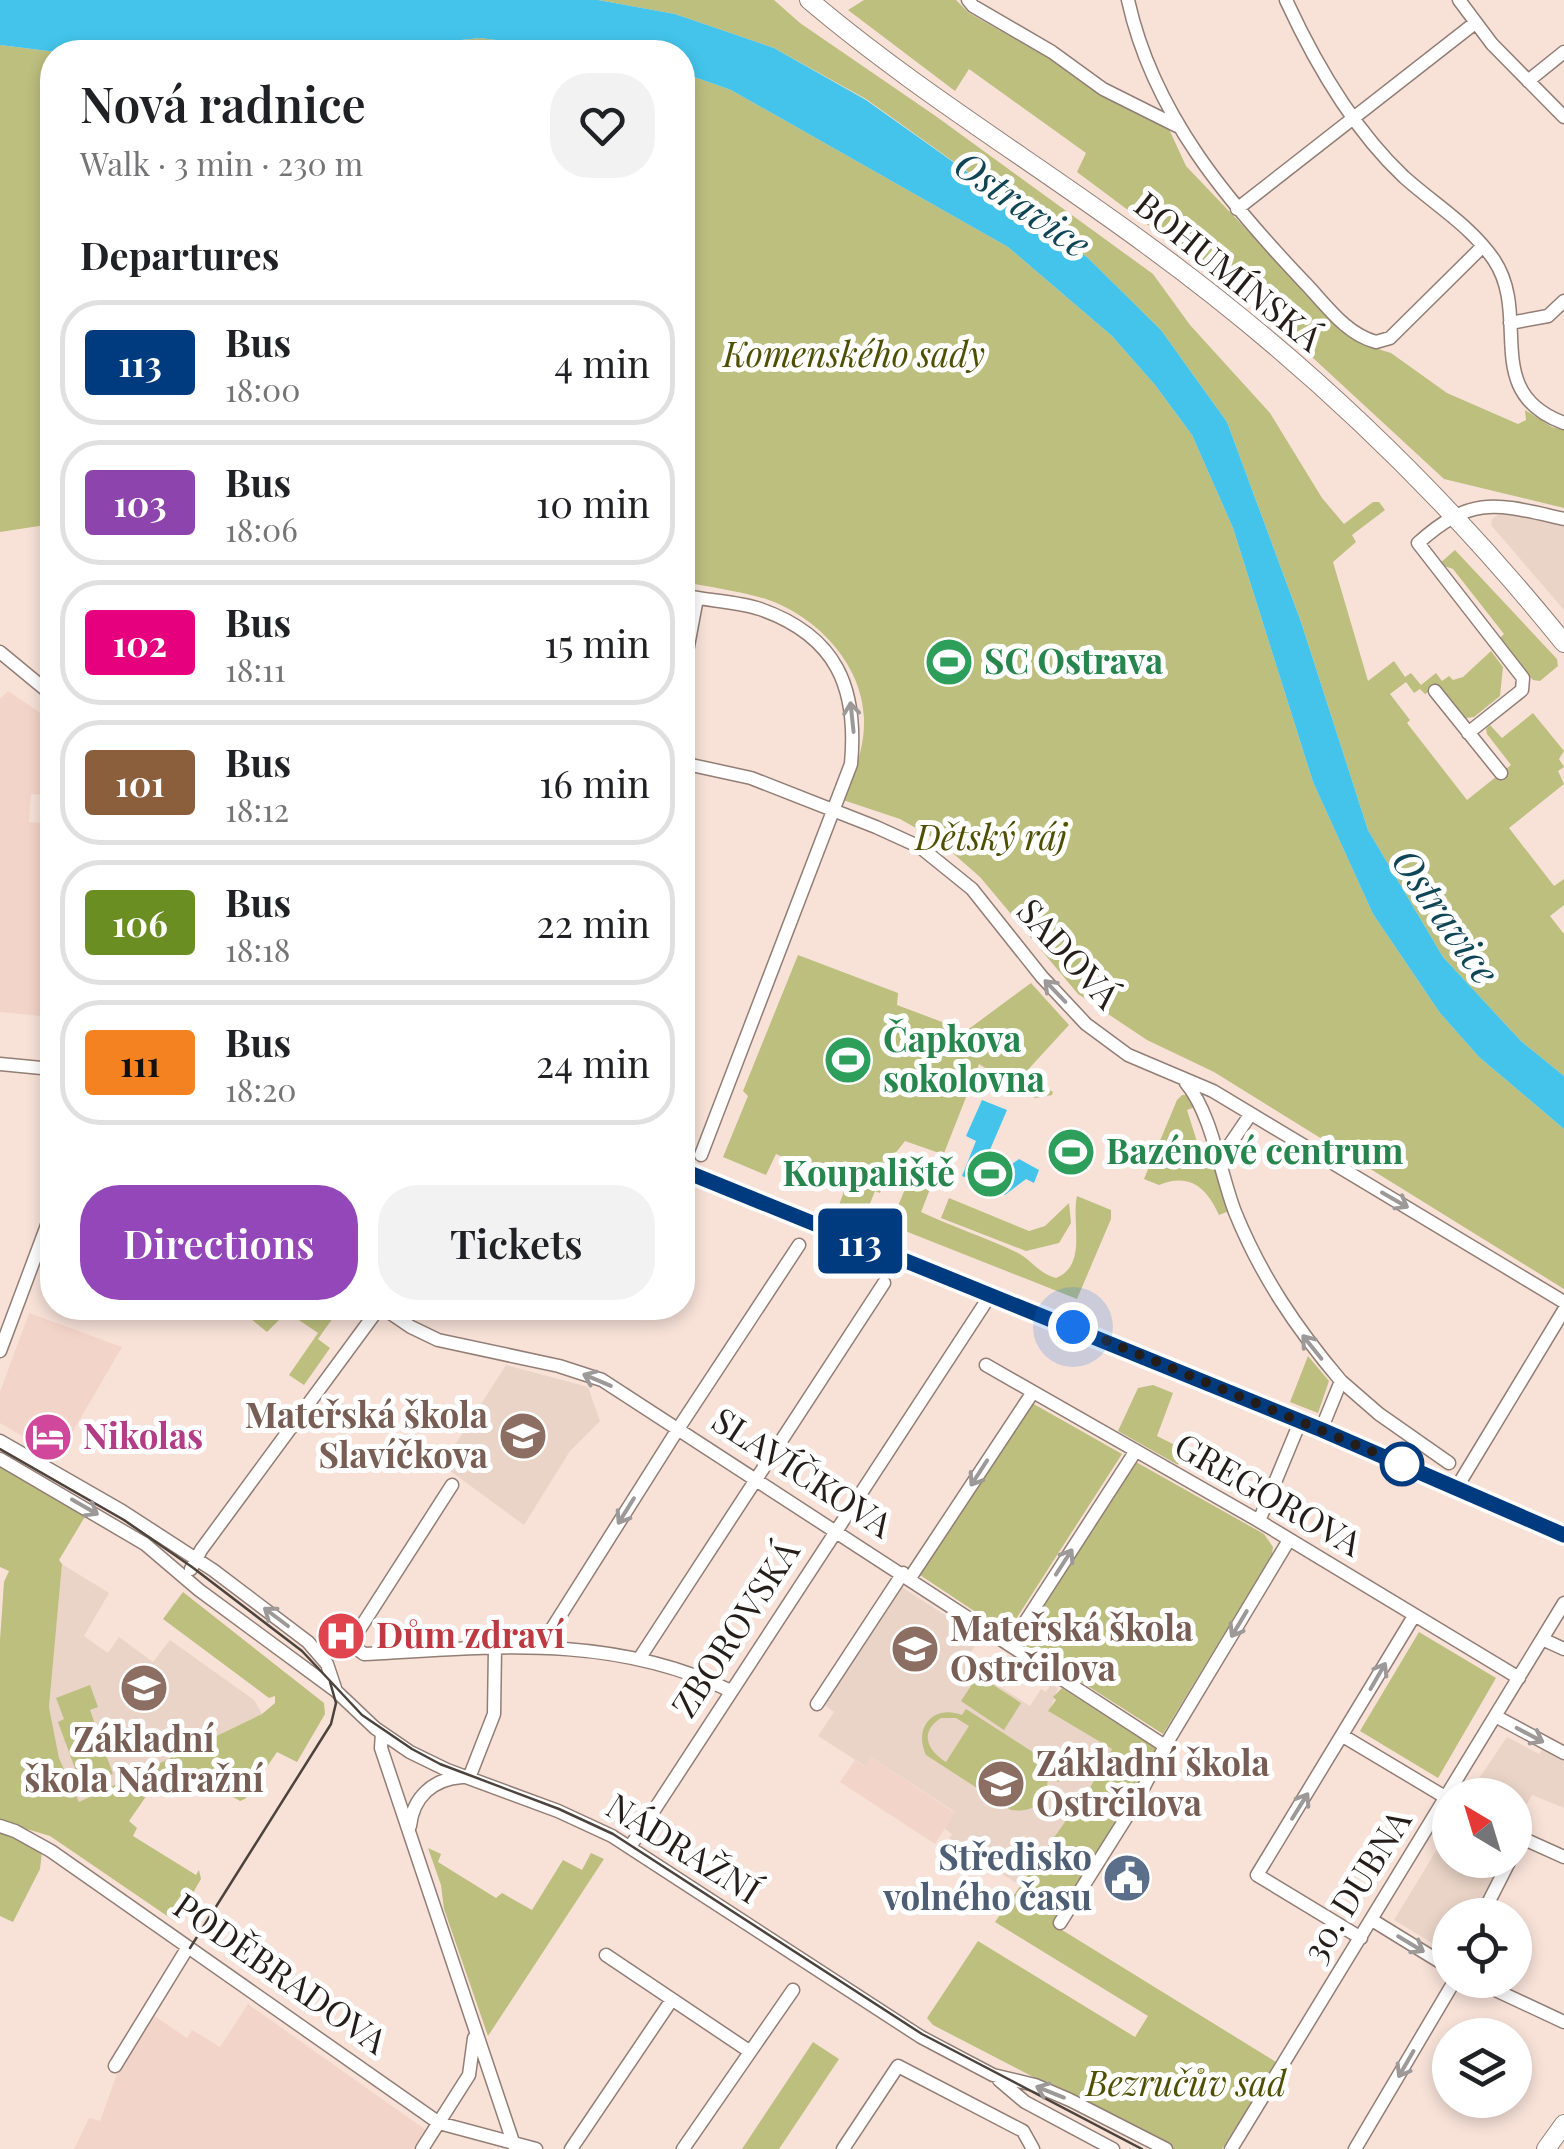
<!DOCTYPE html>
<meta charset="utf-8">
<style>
body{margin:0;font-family:"Playfair Display",serif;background:#f2f2f2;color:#202124;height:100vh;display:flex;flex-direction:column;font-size:38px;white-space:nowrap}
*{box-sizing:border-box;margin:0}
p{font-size:32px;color:#757577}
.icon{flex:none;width:55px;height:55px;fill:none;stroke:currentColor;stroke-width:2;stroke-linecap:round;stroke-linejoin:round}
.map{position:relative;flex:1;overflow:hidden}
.details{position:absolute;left:40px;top:40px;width:655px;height:1280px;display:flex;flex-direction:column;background:#fff;border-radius:40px;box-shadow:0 5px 15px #0003}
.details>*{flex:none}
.badge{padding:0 20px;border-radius:8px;font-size:35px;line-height:65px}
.needle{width:65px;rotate:322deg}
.tools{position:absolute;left:1432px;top:1778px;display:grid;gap:20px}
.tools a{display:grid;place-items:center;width:100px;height:100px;border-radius:50%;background:#fff;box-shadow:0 5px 15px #0003;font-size:50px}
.you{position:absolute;width:50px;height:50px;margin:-25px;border:8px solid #fff;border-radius:50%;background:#1a73e8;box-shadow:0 0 0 15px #1a73e833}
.map>.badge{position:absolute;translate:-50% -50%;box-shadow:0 0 0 5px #fff}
h2{padding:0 40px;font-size:38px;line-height:90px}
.round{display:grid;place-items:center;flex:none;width:105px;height:105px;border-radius:40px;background:#f2f2f2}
.overview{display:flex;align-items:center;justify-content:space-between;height:170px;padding:0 40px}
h1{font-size:48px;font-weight:600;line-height:75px}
.cta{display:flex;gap:20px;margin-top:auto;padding:20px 40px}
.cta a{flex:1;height:115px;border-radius:40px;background:#9447b9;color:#fff;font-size:40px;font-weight:600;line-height:115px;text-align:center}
.cta a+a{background:#f2f2f2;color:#202124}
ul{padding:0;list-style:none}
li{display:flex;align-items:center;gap:30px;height:125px;margin:0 20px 15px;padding:0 20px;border:5px solid #e0e0e0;border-radius:40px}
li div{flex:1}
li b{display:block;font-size:38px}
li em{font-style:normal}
li .badge{min-width:110px;font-weight:700;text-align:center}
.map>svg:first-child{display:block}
.built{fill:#f3d4c8}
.education{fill:#ead4c7}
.green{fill:#bcbf7e;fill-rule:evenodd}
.water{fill:#44c4eb}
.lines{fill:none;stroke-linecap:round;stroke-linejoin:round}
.minor-casing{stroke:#927e75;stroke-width:15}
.secondary-casing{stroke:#927e75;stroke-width:20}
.minor{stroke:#fff;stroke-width:12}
.secondary{stroke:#fff;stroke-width:18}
.tram{stroke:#4c433d;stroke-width:2.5}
.oneway{stroke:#9c9998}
.line-casing{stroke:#fff;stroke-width:22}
.line{stroke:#003b80;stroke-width:15}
.walk{stroke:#241d19;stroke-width:10;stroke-dasharray:0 18}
.stop-dot{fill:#fff;stroke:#003b80;stroke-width:5}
.labels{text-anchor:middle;stroke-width:10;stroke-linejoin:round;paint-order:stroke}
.street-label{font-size:35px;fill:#241d19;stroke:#fff}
.park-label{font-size:35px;font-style:italic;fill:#4f4f00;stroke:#fff}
.leisure-label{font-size:35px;font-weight:bold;fill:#27864d;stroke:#fff;text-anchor:start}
.education-label{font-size:35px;font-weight:bold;fill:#785e54;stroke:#fff;text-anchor:start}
.hotel-label{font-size:35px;font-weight:bold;fill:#b23c85;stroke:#fff;text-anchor:start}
.health-label{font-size:35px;font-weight:bold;fill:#be3a42;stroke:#fff;text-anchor:start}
.service-label{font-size:35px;font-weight:bold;fill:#4e5e75;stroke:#fff;text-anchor:end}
.water-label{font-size:38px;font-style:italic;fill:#0f4656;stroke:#fff}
</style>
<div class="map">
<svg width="1564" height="2149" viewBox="0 0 1564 2149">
<rect width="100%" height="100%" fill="#f8e2d8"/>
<path class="built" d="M8,691L52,721L48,795L31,794L29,822L52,824V1017L0,1012V699Z
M29,1313L122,1347L58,1457L0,1423V1392Z
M871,1757L955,1813L935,1844L840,1782L855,1760L864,1766Z
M248,2004L426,2130L413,2149H74L89,2118L100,2121L118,2071L153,2015L187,2038L192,2030L220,2047Z"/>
<path class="education" d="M1502,512L1564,527V610L1491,525L1492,519Z
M506,1365L588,1387L600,1421L570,1451L524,1525L442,1465Z
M62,1564L109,1593L84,1636L108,1653L119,1637L153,1662L170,1640L254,1700L262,1714L79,1802L59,1758L49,1707Z
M899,1585L980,1638L964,1663L1030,1706L1041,1689L1046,1692L1052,1683L1058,1689L1049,1712L1112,1749L1076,1811L1074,1810L1022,1887L949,1839L952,1834L945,1829L955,1812L871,1757L865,1766L818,1736L834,1712L826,1706L825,1698Z
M1507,1737L1539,1754L1543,1748L1564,1759V1808L1532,1795L1515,1824V1795H1472L1480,1777Z
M1450,1828V1860H1503L1475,1915H1450V1954L1394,1920Z"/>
<path class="green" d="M598,0H774L800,23L937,117L1153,274L1190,325L1270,413L1322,498L1344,524L1373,502H1379L1385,510L1352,535L1356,542L1333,562L1368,681L1394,661L1405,677L1411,673L1421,685L1436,673L1442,681L1449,676L1453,680L1463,677L1491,651L1503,667L1500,696L1474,717L1466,718L1440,686L1425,694L1420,689L1414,693L1406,682L1390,694L1410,720L1407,723L1467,800L1511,765L1487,734L1486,729L1490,725L1502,738L1533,713L1564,751L1559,759L1564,767L1558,771L1564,784L1509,828L1554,886L1564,879V905L1550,916L1564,934V1076L1521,1041L1443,957L1368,830L1301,622L1227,422L1161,330L1087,257L866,99L774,48L675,14Z
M864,0H956L969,13L1047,57L1101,93L1168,127L1186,166L1346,334L1362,344L1391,353L1447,393L1518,424L1526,420L1525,410L1552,427L1564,430V508L1444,479L1299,345L1227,284L1077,172L1086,153L969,69L955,91L848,10Z
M480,38L593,52H349Z
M0,45L56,52H52V524L0,532Z
M683,73L731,90L1008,247L1112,336L1155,385L1192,435L1233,528L1313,782L1373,914L1440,1013L1479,1057L1564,1129V1289L1214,1072L1147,1040L1078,994L980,877L939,841L900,819L843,800C854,774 865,748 864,718C862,663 816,616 766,599C739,591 710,587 683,582Z
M1455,550L1557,659L1558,666L1540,681L1533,680L1499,639L1504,634L1453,569L1439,564Z
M798,955L898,993L897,1005L966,1031L1031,983L1069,1025L1024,1074L1053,1092L1052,1095L1035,1098L979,1064L921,1212C950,1226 985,1237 1016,1252C1031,1259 1039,1274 1056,1278C1088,1265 1071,1223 1077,1196L1111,1210V1219L1077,1299L890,1225L908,1182L927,1189L942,1154L905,1141L886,1165L880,1181L884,1183L880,1193L875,1191L865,1216L839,1205L846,1186L776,1154L766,1175L723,1157L748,1096L743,1091Z
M1182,1095H1188L1195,1107L1187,1110L1205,1167L1215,1165L1229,1211L1219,1215C1207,1188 1190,1172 1159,1185L1144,1179L1177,1100Z
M949,1198L1029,1231L1045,1226L1069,1203L1071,1223L1059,1243L1026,1251L941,1218Z
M243,1308H340L318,1339L330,1348L304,1385L289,1375L318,1333L293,1316L284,1315L267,1332L240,1310Z
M1308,1356L1329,1381L1318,1413L1290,1402Z
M1153,1385L1173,1393L1157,1436L1185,1450L1178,1465L1118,1431L1138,1388Z
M1032,1403L1122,1454L1007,1633L920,1575Z
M1136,1462L1264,1534L1273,1547L1272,1555L1163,1734L1019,1642Z
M0,1466L86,1515L59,1560L62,1564L49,1707L59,1758L79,1802L262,1714L275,1703V1696L269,1698L163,1619L183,1592L324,1703L325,1714L297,1762L277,1752L245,1799L240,1801L220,1789H175L158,1779L129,1821L137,1828L133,1836L196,1875L199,1870L201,1879L176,1922L50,1836L0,1821V1640L4,1582L9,1571L0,1567Z
M1419,1632L1496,1678L1438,1778L1360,1731Z
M978,1675L1021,1703L1004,1730L961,1701Z
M90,1685L98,1707L90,1710L113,1774L81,1785L58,1722L64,1719L56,1698Z
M1062,1688L1157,1749L1126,1810L1054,1925L1276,2062L1222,2149H1172L933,2025L927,2018L978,1941L1135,2037L1148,2016L995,1922L1074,1809L1077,1810L1112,1749L1048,1711L1056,1700L1053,1697Z
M966,1709L1064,1772L1058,1782L1047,1776C1050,1800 1035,1813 1011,1810L926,1755C913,1727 934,1704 962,1715ZM941,1718H956L969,1726L946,1762C927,1750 919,1732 941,1718Z
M0,1832L9,1833L42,1852L40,1869L13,1922L0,1916Z
M428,1848L441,1854L438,1862L496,1898L502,1893L532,1910L563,1860L582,1870L591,1853L604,1859L488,2036L444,1909L441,1885Z
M813,2042L839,2059L779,2149H742Z"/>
<path class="water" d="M0,0H598L675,14L774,48L866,100L1087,257L1161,330L1227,422L1301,622L1368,830L1443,957L1521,1041L1564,1076V1129L1479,1057L1440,1013L1373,914L1313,782L1233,528L1192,435L1155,385L1112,336L1008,247L731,90L683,73L682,52H593L480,38L349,52H56L0,45Z
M982,1100L1007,1110L986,1159L1012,1164L1019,1159L1039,1170L1034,1183L1026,1179L1005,1195L962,1176L976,1141L966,1136Z"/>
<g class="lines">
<g class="minor-casing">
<path id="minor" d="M968,0L973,6L1052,52L1103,89L1177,126
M1128,0C1153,114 1228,202 1306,284C1327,306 1346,334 1376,342L1390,338L1483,246
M1286,0C1315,63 1353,129 1404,177C1434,204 1471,226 1494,260C1532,317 1480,392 1564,423
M1459,0L1492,44L1564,117
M1528,81L1564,52
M1237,209L1475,23
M1510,323L1548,316L1564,301
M682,595C708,601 736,601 760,609C837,636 858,688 851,764L701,1155
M0,652L52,695
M682,678L697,598
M1435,691L1501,773
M1468,733L1522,690L1523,678L1418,543C1473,494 1497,504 1564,519
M682,763L751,778L876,827L920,847L972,889L1042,977L1086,1024L1128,1055L1213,1091L1564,1302
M0,1064L52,1069
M1186,1083C1212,1114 1220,1173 1235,1212C1261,1276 1296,1328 1341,1381L1321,1430
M1218,1162L1250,1115
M682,1170L1073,1327L1564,1535
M383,1308L411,1327L438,1340L559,1366L602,1380L1165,1746
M0,1351L49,1220L52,1183
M986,1365L1259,1521L1519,1678
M1341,1381L1379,1414L1449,1463
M0,1441L122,1511L213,1570L308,1642L327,1664L336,1691
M0,1459L145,1544L199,1590L336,1691L375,1728L410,1752L447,1770L558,1811L612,1836L921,2037L993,2075L1035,2085L1070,2100L1166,2149
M452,1485L350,1644L364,1654C491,1647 612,1633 731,1691
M1457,1487L1564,1310
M1259,1521L1300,1422
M191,1569L201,1550L379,1308
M910,1578L1033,1392
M1542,1639L1564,1649
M1011,1644L1135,1452
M541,1646L678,1429L799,1245
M639,1659L884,1283
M817,1704L903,1573
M1497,1717L1564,1753
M382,1733L381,1748L515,2148
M1343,1736L1450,1800
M469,1778L494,1714L495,1648
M0,1826L15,1831L51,1851L439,2123L536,2149
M410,1826C413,1797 433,1779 462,1777
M1515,1835L1564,1857
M630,1847L991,1294
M1482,1915L1510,1860
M1372,1920L1450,1968
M1060,1923L1136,1802L1165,1746L1289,1540
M1361,1938L1257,1875L1414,1616
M606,1955L749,2051
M1474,1980L1564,2022
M115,2066L188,1947
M999,2080L1025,2102L1113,2149
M422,2149L469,2075L474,2038
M571,2149L671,2001
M683,2149L793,1990
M843,2149L898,2066L1023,2131L1033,2149
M1231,2149L1564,1603
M1355,2149L1455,1980"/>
</g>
<g class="secondary-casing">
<path id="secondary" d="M809,0C915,90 1036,163 1147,245C1302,358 1444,494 1564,643
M1546,2149L1564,2124"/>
</g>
<use href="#minor" class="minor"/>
<use href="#secondary" class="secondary"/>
<path class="tram" d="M0,1449L124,1520L192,1567L302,1651L362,1715L412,1749L440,1764L559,1809L613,1834L922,2034L1142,2149
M190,1948L331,1724L336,1703L330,1682"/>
</g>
<defs><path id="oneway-shaft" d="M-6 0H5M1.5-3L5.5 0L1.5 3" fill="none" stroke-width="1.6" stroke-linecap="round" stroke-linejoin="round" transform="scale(2.5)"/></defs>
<g class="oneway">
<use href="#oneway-shaft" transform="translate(852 717) rotate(-96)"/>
<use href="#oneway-shaft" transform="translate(1055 991) rotate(-134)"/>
<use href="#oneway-shaft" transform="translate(1395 1200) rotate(30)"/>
<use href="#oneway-shaft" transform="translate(1312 1347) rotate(-129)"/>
<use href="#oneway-shaft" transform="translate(597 1380) rotate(-157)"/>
<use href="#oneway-shaft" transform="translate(979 1473) rotate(123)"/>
<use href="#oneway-shaft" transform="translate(85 1507) rotate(30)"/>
<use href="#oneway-shaft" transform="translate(626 1511) rotate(122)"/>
<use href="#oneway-shaft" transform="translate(1064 1562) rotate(-57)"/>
<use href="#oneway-shaft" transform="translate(276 1617) rotate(-143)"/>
<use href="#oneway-shaft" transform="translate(1239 1624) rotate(121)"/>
<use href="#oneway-shaft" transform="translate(1378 1676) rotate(-60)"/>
<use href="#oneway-shaft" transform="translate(1530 1735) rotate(28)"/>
<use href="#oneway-shaft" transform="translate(1300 1806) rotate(-58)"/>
<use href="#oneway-shaft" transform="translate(1411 1944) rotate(31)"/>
<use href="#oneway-shaft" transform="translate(1406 2064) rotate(120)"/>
<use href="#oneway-shaft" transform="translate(1050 2092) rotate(-158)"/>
</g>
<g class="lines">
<g class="line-casing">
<path id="line" d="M682,1170L1322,1430L1564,1535"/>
</g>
<use href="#line" class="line"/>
<path class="walk" d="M1073,1327L1402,1464"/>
</g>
<defs>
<g id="stadium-disc" transform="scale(2.5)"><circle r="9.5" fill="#2e9e5b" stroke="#fff"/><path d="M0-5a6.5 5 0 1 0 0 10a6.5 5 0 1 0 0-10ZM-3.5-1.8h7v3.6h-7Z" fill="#fff"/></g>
<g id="school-disc" transform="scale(2.5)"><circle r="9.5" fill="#8d6e63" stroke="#fff"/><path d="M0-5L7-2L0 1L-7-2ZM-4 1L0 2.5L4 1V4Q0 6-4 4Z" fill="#fff"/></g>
<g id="hotel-disc" transform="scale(2.5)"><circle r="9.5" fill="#d1479c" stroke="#fff"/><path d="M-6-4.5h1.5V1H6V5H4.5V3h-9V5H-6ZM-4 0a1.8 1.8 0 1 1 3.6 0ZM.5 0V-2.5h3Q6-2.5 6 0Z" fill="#fff"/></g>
<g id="hospital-disc" transform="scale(2.5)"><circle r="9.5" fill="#e0444e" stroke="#fff"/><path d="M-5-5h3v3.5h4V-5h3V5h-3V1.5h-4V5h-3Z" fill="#fff"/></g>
<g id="civic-disc" transform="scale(2.5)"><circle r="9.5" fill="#5c6f8a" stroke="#fff"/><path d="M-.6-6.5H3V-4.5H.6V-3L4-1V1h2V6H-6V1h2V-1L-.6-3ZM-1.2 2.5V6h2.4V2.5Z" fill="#fff"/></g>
</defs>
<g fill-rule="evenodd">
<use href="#stadium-disc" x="949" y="662"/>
<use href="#stadium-disc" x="848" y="1060"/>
<use href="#stadium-disc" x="1071" y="1152"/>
<use href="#stadium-disc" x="990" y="1174"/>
<use href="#school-disc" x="523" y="1436"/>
<use href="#hotel-disc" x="48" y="1437"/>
<use href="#hospital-disc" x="341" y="1636"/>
<use href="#school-disc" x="915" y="1649"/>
<use href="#school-disc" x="144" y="1688"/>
<use href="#school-disc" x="1001" y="1784"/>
<use href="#civic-disc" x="1127" y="1878"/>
</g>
<circle class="stop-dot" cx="1402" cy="1464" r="20"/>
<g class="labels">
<g class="street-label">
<text transform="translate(1228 272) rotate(39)" y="12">BOHUMÍNSKÁ</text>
<text transform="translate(1068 954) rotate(48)" y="12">SADOVÁ</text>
<text transform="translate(802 1473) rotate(33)" y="12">SLAVÍČKOVA</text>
<text transform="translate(1268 1495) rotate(30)" y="12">GREGOROVA</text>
<text transform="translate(736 1629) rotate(-57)" y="12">ZBOROVSKÁ</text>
<text transform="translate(683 1849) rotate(32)" y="12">NÁDRAŽNÍ</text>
<text transform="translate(1357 1886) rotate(-58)" y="12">30. DUBNA</text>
<text transform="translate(280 1974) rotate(35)" y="12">PODĚBRADOVA</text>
</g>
<g class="park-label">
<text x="854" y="367">Komenského sady</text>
<text x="991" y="850">Dětský ráj</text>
<text x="1186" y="2096">Bezručův sad</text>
</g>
<g class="leisure-label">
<text x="984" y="674">SC Ostrava</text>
<text x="883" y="1052">Čapkova<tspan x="883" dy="40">sokolovna</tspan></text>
<text x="1106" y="1164">Bazénové centrum</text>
<text x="955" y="1186" text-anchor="end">Koupaliště</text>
</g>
<g class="education-label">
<text x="488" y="1428" text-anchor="end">Mateřská škola<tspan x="488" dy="40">Slavíčkova</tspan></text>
<text x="950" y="1641">Mateřská škola<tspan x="950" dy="40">Ostrčilova</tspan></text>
<text x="144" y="1752" text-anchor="middle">Základní<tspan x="144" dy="40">škola Nádražní</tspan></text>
<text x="1036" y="1776">Základní škola<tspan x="1036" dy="40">Ostrčilova</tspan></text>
</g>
<g class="hotel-label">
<text x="83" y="1449">Nikolas</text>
</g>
<g class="health-label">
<text x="376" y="1648">Dům zdraví</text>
</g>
<g class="service-label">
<text x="1092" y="1870">Středisko<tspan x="1092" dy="40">volného času</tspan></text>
</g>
<g class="water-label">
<text transform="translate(1022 205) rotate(35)" y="13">Ostravice</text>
<text transform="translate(1445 917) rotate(55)" y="13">Ostravice</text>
</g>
</g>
</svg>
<div class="tools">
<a><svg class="needle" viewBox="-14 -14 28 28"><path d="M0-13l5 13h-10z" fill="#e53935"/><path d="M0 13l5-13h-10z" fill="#757577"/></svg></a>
<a><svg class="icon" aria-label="locate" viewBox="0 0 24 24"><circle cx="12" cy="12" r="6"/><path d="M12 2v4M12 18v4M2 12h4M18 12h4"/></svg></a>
<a><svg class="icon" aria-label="layers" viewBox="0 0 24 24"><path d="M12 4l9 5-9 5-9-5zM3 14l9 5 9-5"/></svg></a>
</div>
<div class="you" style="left:1073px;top:1327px"></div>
<b class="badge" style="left:860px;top:1241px;background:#003b80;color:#fff">113</b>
<section class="details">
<div class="overview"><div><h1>Nová radnice</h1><p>Walk · 3 min · 230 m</p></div><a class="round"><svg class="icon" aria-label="heart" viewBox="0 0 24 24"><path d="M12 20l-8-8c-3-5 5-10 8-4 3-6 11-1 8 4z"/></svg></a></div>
<h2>Departures</h2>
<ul>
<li><span class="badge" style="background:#003b80;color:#fff">113</span><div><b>Bus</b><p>18:00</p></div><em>4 min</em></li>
<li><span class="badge" style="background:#8e44ad;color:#fff">103</span><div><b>Bus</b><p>18:06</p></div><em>10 min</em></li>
<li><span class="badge" style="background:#e6007e;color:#fff">102</span><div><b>Bus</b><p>18:11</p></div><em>15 min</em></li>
<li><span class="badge" style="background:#8b5e3c;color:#fff">101</span><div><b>Bus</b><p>18:12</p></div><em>16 min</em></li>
<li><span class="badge" style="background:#6b8e23;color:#fff">106</span><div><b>Bus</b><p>18:18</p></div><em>22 min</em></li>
<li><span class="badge" style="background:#f58220;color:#111">111</span><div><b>Bus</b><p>18:20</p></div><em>24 min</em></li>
</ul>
<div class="cta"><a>Directions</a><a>Tickets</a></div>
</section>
</div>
